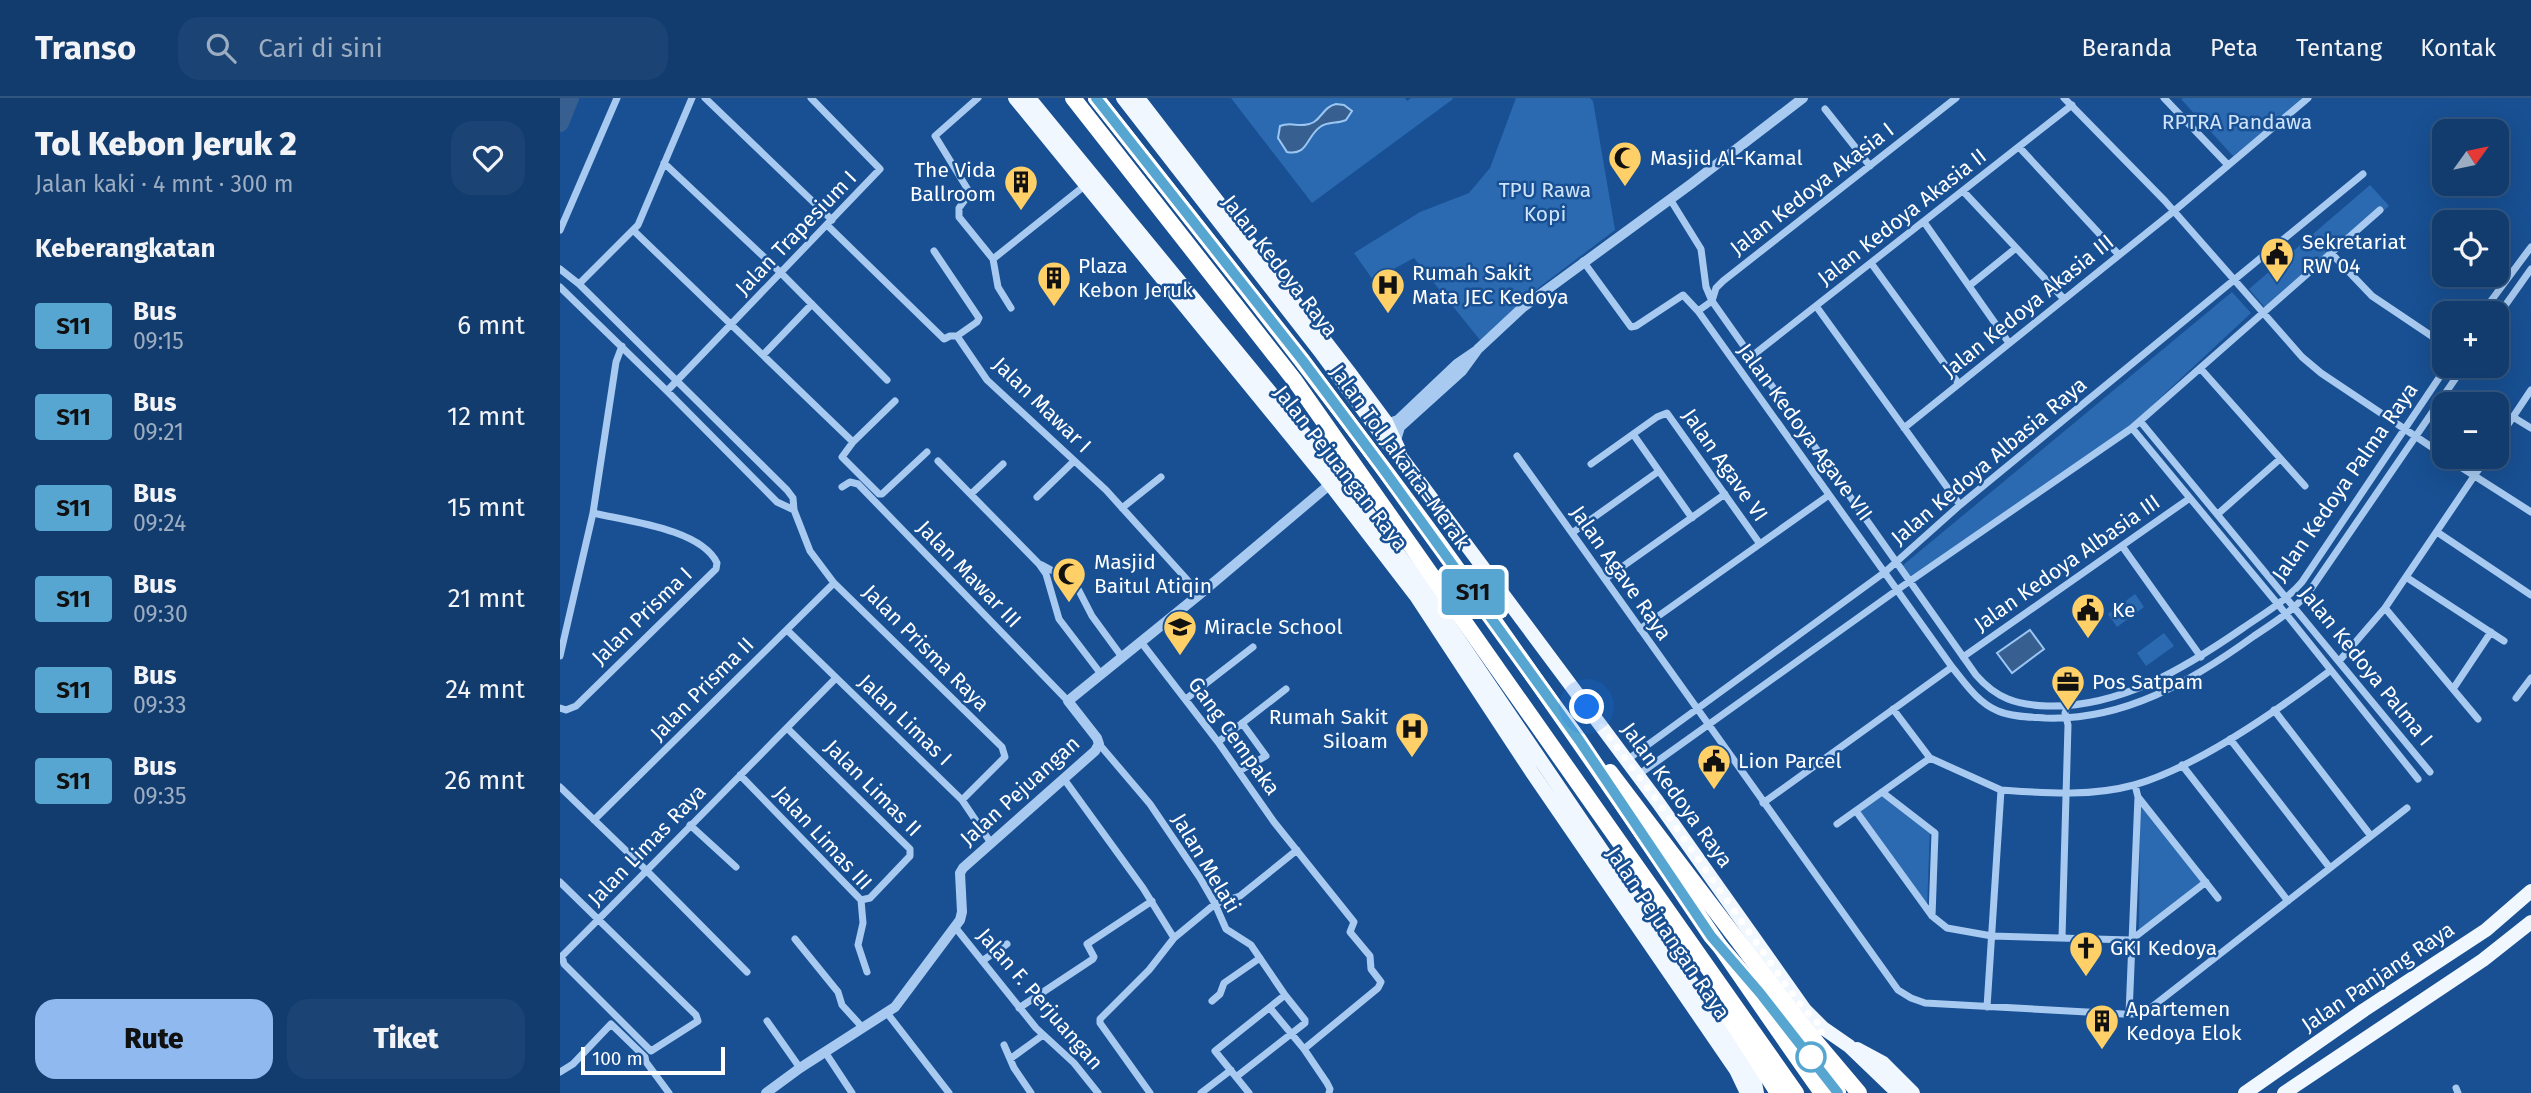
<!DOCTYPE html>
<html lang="id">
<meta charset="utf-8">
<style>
body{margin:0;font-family:"Fira Sans",sans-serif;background:#1b4373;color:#f1f3f6;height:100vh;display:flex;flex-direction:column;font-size:26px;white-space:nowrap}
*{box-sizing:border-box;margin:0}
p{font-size:23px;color:#9cadc2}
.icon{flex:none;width:38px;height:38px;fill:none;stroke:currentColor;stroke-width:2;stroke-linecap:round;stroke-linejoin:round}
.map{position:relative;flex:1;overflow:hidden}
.drawer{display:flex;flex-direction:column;background:#123c6e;width:560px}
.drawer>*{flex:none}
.badge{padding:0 14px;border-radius:5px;font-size:24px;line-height:46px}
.needle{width:46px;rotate:57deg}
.fabs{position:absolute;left:1872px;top:21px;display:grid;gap:14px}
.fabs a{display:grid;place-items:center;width:77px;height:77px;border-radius:14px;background:#123c6e;box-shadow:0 7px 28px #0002,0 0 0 2px #315681;font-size:35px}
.scale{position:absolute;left:21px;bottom:18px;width:144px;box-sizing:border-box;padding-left:7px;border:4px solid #fff;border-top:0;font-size:19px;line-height:24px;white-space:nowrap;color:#fff;-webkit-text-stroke:5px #185093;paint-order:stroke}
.you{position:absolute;width:35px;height:35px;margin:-18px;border:5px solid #fff;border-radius:50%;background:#1a73e8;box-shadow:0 0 0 10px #1a73e833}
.map>.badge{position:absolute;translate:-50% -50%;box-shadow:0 0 0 4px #fff}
h2{padding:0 35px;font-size:26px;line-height:63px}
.round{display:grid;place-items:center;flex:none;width:74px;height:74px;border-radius:21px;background:#1b4373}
.headline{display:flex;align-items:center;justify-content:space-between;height:119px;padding:0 35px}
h1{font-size:33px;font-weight:800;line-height:52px}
.primary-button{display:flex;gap:14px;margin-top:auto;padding:14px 35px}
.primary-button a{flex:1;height:80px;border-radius:21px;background:#90b9f0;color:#111;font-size:28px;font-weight:800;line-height:80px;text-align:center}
.primary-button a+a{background:#1b4373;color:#f1f3f6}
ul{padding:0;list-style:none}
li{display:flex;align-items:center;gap:21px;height:91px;padding:0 35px}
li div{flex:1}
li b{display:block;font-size:26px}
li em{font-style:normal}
li .badge{min-width:77px;font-weight:700;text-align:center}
header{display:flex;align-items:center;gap:42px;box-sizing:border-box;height:98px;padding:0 35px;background:#123c6e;border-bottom:2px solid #315681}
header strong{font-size:33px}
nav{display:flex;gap:38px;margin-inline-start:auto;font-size:24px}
.search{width:490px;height:63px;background:#1b4373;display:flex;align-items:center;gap:18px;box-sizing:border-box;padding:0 24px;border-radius:21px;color:#9cadc2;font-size:26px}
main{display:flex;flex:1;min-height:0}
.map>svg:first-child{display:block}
.green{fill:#2b6ab1}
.water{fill:#376090;stroke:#9bc5f2;stroke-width:2}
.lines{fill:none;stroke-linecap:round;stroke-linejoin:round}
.river{stroke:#376090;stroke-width:18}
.minor{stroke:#a8caf0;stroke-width:7}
.tertiary{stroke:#a8caf0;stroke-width:10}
.primary{stroke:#f1f7ff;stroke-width:14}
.motorway{stroke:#fff;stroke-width:16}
.line-casing{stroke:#fff;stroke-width:16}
.line{stroke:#57a6d2;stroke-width:10}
.walk{stroke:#fff;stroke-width:7;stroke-dasharray:0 12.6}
.stop-dot{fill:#fff;stroke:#57a6d2;stroke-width:3.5}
.labels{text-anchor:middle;stroke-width:5;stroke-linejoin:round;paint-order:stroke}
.park-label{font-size:21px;fill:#cfe4fb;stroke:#185093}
.poi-label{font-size:21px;fill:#fff;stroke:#185093;text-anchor:start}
.street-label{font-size:21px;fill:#fff;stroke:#185093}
</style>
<header>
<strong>Transo</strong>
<div class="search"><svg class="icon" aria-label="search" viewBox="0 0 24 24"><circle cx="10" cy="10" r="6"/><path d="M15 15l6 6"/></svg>Cari di sini</div>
<nav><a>Beranda</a><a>Peta</a><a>Tentang</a><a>Kontak</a></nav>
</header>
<main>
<section class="drawer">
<div class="headline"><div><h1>Tol Kebon Jeruk 2</h1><p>Jalan kaki · 4 mnt · 300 m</p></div><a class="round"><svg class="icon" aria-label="heart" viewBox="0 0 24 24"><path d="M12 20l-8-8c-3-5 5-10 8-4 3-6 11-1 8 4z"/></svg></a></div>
<h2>Keberangkatan</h2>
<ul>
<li><span class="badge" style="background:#57a6d2;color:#111">S11</span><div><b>Bus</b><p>09:15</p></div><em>6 mnt</em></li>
<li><span class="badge" style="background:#57a6d2;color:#111">S11</span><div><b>Bus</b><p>09:21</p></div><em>12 mnt</em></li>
<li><span class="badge" style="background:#57a6d2;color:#111">S11</span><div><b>Bus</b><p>09:24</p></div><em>15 mnt</em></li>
<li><span class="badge" style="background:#57a6d2;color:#111">S11</span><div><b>Bus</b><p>09:30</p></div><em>21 mnt</em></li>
<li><span class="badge" style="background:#57a6d2;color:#111">S11</span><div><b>Bus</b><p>09:33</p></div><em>24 mnt</em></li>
<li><span class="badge" style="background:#57a6d2;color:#111">S11</span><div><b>Bus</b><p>09:35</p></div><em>26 mnt</em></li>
</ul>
<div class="primary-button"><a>Rute</a><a>Tiket</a></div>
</section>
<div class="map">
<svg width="1971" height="995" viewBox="0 0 1971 995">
<rect width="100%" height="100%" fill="#185093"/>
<path class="green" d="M671,0H845L847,3L851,0H892L893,1L752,105Z
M956,0H1030L1033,3L1055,132L973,194L920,242L854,160L813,182L794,155L860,114L909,95L930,70Z
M1623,0H1746L1673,58L1621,1Z
M1810,87L1829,108L1707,212L1689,191Z
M1672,194L1691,215L1571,327L1354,485L1342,468Z
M1575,496L1584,509L1557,529L1548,516Z
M1604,535L1614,548L1586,568L1577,555Z
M1323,698L1370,729L1367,811L1300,713Z
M1580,705L1646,786L1579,833Z"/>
<path class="water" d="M776,6L784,7L792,13L786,22C778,26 768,23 760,29C746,39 748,58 727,54L718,40L720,28C731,23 742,31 754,24C763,18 764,9 776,6Z
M1470,532L1484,551L1452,575L1437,555Z"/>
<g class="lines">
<path class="river" d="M0,25L10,0"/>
<path class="minor" d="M145,0L272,122
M418,0L375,38L410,95L399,110V119L433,161L528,85
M1504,0L1605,103L1742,259L1761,275L1885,358
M1604,0L1668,67
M1265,11L1310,68
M1459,49L1559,157
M104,65L221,175L327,282
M1403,93L1504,201
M1110,101L1141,151L1146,189L1152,203L1416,577C1436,600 1456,607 1487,608C1560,610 1625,570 1683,530C1703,516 1726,503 1742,484L1887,268
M1364,124L1449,245
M267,127L384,241L390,238H397
M0,132L57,0
M74,133L293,344
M374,153L419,220L417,224L397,238
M1771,155L1812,198L1885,247
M433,161L438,189L451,210
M1023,163L1071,229L1076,228L1123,197L1138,213L1392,569C1405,585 1418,605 1438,613C1452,619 1470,619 1485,620C1564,623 1632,583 1694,538C1715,524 1736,511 1751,491L1904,268
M1311,165L1399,286
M0,171L19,186L227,392L233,400L234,412L250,453L274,485L442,649L445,659L402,702
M1929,177L1942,186
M19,186L78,127L132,0
M1409,188L1456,150
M0,189L107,293L217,404L234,412
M1256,208L1400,407
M1138,213L1152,203L1156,190L1163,183L1396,0
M1922,215L1971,149
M1937,219L1971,171
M397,238L427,282L546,392L640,496
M203,257L252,206
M1192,258L1512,7
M1640,270L1745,388
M107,293L320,71L251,0
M335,303L293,344L282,359L319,396H322L367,354
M1953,319L1971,330
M1580,323L1870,674
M1344,330L1614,113L1748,0
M1572,330L1726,516L1858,681
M1073,336L1132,420
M1937,343L1971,292
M957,358L1338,892L1351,900L1365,905L1563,916
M1885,359L1971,414
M378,363L479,466L486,476L499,521L541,576
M1031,366L1097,319L1107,315L1200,446
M282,389L290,384L298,386L508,603
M411,396L443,366
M477,399L513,364
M562,410L601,379
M1659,415L1720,361
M1877,434L1971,497
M1012,435L1099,373
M1562,448L1641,559
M482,467L515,485L532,518L562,559
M1846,479L1944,543
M1045,481L1165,396
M1825,510L1918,621
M1080,531L1269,397
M227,532L402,702L431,745
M581,544L658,644L714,724L794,824L790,834L810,858L811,871L821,884L818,890L744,951
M0,558L33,415L56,264L62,248
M1403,559L1630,400
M1780,562L1825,510L1927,359
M1893,591L1931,534
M1956,600L1971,580
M626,601L693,549
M0,610L6,612L16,608L156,471L157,465C141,431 67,423 33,415
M1333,611L1370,660L1441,692C1485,695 1530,699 1574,687C1638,669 1718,612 1771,572
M1714,612L1811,738
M227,630L350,751V758L310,800L301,802
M1670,641L1770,770
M658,644L726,591
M539,646L590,706L640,780L655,806L666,831L691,847L725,897L745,922V925L676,979
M1067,662L1325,474L1400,407L1803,76
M1622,667L1728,803
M679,673L706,658L682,625
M180,677L301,802L303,825L298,847L307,874
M1078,677L1337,492L1572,330L1820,112
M504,681L583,790L614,840
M1575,687L1578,699L1658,800
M0,689L86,772L187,874
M1322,694L1375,735L1372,818
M1578,699L1569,916H1578L1588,912L1847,710
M1203,705L1392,569
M1296,713L1372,818L1387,830L1432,838L1571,842L1646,784
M34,722L274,485
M1277,726L1370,660
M130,727L176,769
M0,784L136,917L138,923L91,953L4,866L2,858L4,856C95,765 185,672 276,580
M395,829L476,930L514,965L538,995
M1502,840L1508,627L1505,615L1508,607
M235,841L278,894L282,907L302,929
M422,863L447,846
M652,903L660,896L664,885L700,860
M1427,909L1441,692
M459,910L533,861L534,859L527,846L592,803
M710,910L744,951L767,985L770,991L769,995
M327,915L389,995
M207,923L240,970
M444,947L454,970L471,995
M265,954L292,995
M450,961L483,937
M0,974L13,966L51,926L85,959L86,964L109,995
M1896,990L1898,995
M590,995L540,925V921L589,872L614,840L655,806L680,798L737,752
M641,995L671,972
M689,995L655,953L725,897"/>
<path class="tertiary" d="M827,326L838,322L897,266L916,253
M836,342L840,329L902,273L918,251L962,210L1131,86L1243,0
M206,995L240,970L335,909L400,822L402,814L400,775L403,770L535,653L539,646L537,640L508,603L640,496L775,382"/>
<path class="primary" d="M455,0L770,386L856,498L973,676L1176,972L1187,995
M469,0L793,395L865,492L1181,957L1194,980L1197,995
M563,0L762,256L829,347L843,362L1097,703L1245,912L1263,930L1289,948L1338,995
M578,0L789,274L826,324L840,354
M1297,951L1323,965L1353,995
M1685,995L1804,912L1926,832L1971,793
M1724,995L1923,862L1971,824"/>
<path class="motorway" d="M513,0L735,283L1236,995
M536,0C649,143 761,285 869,432C1004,617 1130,808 1262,995
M1050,674L1245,931L1299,995
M1164,911L1218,995
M1233,936L1278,995"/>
</g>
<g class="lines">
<g class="line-casing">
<path id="line" d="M536,0L743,263L822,369L1019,642L1151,838L1200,895L1278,995"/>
</g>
<use href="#line" class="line"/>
<path class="walk" d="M1027,609L1101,708L1224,884L1245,912L1263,930L1251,959"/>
</g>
<defs>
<g id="mosque-pin" transform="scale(1.75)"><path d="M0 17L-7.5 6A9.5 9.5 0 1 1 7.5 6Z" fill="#ffd067" stroke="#185093"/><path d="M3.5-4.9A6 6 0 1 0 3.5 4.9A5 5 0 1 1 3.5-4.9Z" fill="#111"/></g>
<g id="building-pin" transform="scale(1.75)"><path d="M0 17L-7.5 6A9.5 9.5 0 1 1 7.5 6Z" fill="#ffd067" stroke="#185093"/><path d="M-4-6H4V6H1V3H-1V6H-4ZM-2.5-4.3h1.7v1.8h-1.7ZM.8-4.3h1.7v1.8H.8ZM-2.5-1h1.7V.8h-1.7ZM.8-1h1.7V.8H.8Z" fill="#111"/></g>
<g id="civic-pin" transform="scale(1.75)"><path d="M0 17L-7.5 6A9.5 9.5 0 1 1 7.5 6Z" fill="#ffd067" stroke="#185093"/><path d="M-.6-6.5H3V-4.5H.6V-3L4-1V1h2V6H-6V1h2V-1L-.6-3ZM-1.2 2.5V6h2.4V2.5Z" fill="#111"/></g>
<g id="hospital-pin" transform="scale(1.75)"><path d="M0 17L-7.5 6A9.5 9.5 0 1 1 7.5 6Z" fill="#ffd067" stroke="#185093"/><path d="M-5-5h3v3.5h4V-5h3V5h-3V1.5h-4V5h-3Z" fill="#111"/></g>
<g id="school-pin" transform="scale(1.75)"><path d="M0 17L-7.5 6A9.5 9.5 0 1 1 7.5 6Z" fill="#ffd067" stroke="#185093"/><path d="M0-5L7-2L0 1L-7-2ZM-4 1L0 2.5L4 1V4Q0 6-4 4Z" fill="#111"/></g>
<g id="office-pin" transform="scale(1.75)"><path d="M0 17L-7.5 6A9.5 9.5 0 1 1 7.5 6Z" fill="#ffd067" stroke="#185093"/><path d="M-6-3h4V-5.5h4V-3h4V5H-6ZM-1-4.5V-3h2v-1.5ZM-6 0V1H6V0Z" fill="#111"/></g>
<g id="church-pin" transform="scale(1.75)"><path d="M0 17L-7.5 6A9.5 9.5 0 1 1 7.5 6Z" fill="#ffd067" stroke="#185093"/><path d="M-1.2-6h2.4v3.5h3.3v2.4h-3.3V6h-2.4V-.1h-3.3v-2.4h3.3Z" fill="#111"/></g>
</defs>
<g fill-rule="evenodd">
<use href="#mosque-pin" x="1065" y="60"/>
<use href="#building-pin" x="461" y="84"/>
<use href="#civic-pin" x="1717" y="156"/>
<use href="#building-pin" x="494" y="180"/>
<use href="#hospital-pin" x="828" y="187"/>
<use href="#mosque-pin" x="509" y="476"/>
<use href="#civic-pin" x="1528" y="512"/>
<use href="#school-pin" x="620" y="529"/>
<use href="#office-pin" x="1508" y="584"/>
<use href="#hospital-pin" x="852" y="631"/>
<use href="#civic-pin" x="1154" y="663"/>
<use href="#church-pin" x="1526" y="850"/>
<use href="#building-pin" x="1542" y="923"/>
</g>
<circle class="stop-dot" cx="1251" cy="959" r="14"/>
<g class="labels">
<g class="park-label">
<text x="1677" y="31">RPTRA Pandawa</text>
<text x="985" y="99">TPU Rawa<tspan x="985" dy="24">Kopi</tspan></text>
</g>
<g class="poi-label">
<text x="1090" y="67">Masjid Al-Kamal</text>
<text x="436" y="79" text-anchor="end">The Vida<tspan x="436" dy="24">Ballroom</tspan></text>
<text x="1742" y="151">Sekretariat<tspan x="1742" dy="24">RW 04</tspan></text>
<text x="518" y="175">Plaza<tspan x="518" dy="24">Kebon Jeruk</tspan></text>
<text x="852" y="182">Rumah Sakit<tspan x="852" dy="24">Mata JEC Kedoya</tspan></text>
<text x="534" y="471">Masjid<tspan x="534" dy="24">Baitul Atiqin</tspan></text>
<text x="1552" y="519">Ke</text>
<text x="644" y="536">Miracle School</text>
<text x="1532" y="591">Pos Satpam</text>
<text x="828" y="626" text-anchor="end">Rumah Sakit<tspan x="828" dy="24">Siloam</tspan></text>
<text x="1178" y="670">Lion Parcel</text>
<text x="1550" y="857">GKI Kedoya</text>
<text x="1566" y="918">Apartemen<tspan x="1566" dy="24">Kedoya Elok</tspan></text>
</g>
<g class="street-label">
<text transform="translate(1252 91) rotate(-38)" y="7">Jalan Kedoya Akasia I</text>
<text transform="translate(1342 119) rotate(-38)" y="7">Jalan Kedoya Akasia II</text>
<text transform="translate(236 135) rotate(-46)" y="7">Jalan Trapesium I</text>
<text transform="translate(720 168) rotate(52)" y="7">Jalan Kedoya Raya</text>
<text transform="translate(1468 208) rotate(-39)" y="7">Jalan Kedoya Akasia III</text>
<text transform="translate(482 307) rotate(44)" y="7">Jalan Mawar I</text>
<text transform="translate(1245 334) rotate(54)" y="7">Jalan Kedoya Agave VII</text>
<text transform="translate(840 359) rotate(54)" y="7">Jalan Tol Jakarta–Merak</text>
<text transform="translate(1429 363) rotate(-40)" y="7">Jalan Kedoya Albasia Raya</text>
<text transform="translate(1165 367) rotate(55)" y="7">Jalan Agave VI</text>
<text transform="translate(781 370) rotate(52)" y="7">Jalan Pejuangan Raya</text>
<text transform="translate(1785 384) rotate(-55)" y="7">Jalan Kedoya Palma Raya</text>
<text transform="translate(1507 465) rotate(-35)" y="7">Jalan Kedoya Albasia III</text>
<text transform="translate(1061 475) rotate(55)" y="7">Jalan Agave Raya</text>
<text transform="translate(409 476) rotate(46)" y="7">Jalan Mawar III</text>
<text transform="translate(82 518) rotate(-44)" y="7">Jalan Prisma I</text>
<text transform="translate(366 550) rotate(45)" y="7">Jalan Prisma Raya</text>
<text transform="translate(1806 568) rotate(51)" y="7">Jalan Kedoya Palma I</text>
<text transform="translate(142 591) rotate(-45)" y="7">Jalan Prisma II</text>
<text transform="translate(345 622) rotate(44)" y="7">Jalan Limas I</text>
<text transform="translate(674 638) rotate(54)" y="7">Gang Cempaka</text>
<text transform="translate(313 690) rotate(45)" y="7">Jalan Limas II</text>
<text transform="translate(460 693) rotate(-42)" y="7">Jalan Pejuangan</text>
<text transform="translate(1117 697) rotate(54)" y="7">Jalan Kedoya Raya</text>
<text transform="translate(263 740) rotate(47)" y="7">Jalan Limas III</text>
<text transform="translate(87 747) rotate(-46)" y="7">Jalan Limas Raya</text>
<text transform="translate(646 765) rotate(59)" y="7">Jalan Melati</text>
<text transform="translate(1108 835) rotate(56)" y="7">Jalan Pejuangan Raya</text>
<text transform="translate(1818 879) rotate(-34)" y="7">Jalan Panjang Raya</text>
<text transform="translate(480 901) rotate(49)" y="7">Jalan F. Perjuangan</text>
</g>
</g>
</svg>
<div class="fabs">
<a><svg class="needle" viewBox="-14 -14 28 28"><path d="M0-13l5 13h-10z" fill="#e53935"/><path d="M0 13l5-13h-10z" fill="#9cadc2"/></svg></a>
<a><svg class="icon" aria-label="locate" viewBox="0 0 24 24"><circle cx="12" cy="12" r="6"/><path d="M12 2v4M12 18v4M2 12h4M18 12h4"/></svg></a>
<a>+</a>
<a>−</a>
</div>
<div class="scale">100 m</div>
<div class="you" style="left:1027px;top:609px"></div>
<b class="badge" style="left:913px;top:494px;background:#57a6d2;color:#111">S11</b>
</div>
</main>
